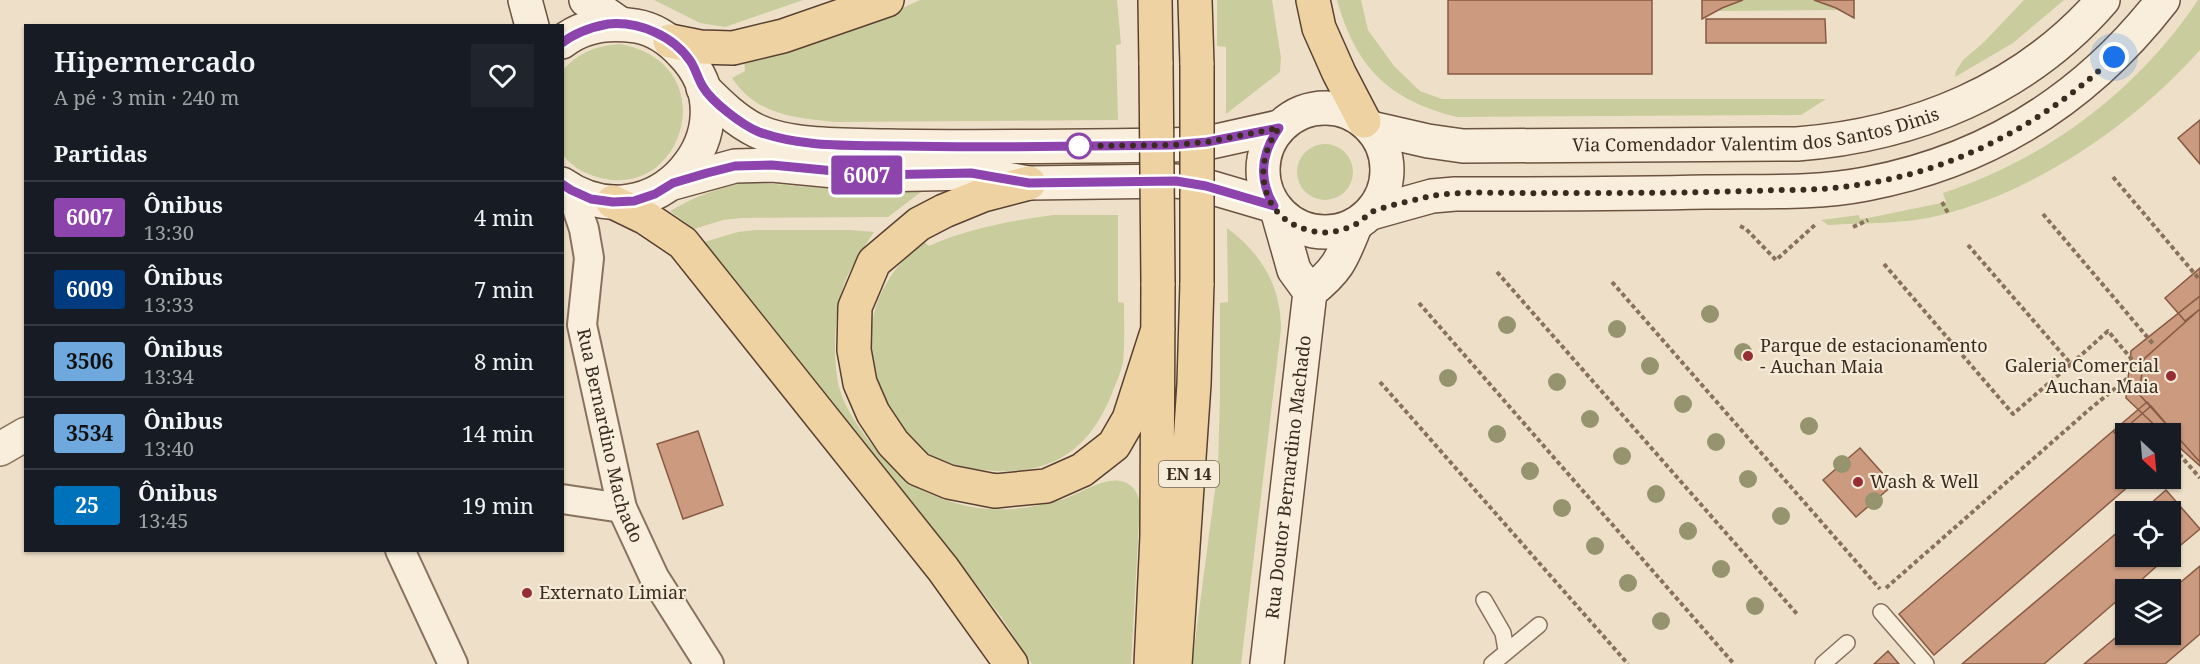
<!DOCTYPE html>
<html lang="pt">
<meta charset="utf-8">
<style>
body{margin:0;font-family:"Noto Serif",serif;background:#20242c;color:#f1f3f6;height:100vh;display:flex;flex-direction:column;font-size:22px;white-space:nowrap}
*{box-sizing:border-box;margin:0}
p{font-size:20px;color:#9ea1a6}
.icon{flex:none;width:33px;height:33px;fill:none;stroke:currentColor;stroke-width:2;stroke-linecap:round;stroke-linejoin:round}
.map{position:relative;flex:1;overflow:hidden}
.drawer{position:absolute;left:24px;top:24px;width:540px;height:528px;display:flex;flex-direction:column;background:#171b24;border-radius:0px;box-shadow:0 2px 4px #0004}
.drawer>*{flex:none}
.badge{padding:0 12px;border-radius:4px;font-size:21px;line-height:39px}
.needle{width:39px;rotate:154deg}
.controls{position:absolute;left:2115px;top:423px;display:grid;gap:12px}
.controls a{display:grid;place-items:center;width:66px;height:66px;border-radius:0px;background:#171b24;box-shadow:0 2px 4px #0004;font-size:30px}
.you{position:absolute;width:30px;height:30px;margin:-15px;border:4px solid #fff;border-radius:50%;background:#1a73e8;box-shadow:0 0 0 9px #1a73e833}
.map>.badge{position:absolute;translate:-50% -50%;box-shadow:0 0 0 3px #fff}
h2{padding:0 30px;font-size:22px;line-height:54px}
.round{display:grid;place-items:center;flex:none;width:63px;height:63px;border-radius:0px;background:#20242c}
.headline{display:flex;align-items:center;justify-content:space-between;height:102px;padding:0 30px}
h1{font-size:28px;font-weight:600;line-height:45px}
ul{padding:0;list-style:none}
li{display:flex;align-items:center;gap:18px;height:72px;padding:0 30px;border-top:2px solid #363941}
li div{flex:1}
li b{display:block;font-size:22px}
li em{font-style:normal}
li .badge{min-width:66px;font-weight:700;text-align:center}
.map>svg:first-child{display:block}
.green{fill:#c9cc9c}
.building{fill:#cb9a7f;stroke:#885a43;stroke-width:1.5}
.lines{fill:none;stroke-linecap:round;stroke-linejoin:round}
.service-casing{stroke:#89725d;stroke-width:18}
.minor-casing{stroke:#89725d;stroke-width:32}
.tertiary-casing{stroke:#89725d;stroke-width:36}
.secondary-casing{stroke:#6b5340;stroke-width:36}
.primary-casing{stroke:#584131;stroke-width:36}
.path{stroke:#89725d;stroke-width:4;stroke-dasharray:4.5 3;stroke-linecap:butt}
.service{stroke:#f8eedb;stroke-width:15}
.minor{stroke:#f8eedb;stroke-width:28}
.tertiary{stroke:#f8eedb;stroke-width:33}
.secondary{stroke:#f8eedb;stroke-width:33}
.primary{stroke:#efd2a2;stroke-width:33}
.primary-bridge-casing{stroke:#584131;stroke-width:36;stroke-linecap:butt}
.primary-bridge{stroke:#efd2a2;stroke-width:33}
.tree{fill:#95946f}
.line-casing{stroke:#fff;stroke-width:14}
.line{stroke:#8e44ad;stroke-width:9}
.walk{stroke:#3a2b20;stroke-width:6;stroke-dasharray:0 10.8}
.stop-dot{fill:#fff;stroke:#8e44ad;stroke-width:3}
.poi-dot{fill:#972e36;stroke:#f5ebd7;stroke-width:2}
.labels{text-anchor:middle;stroke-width:4.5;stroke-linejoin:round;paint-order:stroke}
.shield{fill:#f5ebd7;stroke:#726557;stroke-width:1.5}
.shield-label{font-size:16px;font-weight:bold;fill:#3a2b20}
.street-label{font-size:18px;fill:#3a2b20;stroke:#f5ebd7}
.poi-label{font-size:18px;fill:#3a2b20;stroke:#f5ebd7;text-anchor:start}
</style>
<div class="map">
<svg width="2200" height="664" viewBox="0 0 2200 664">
<rect width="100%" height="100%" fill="#eee0c8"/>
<path class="green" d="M654,0H803L725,27L700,23Z
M920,0H1117L1121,44L1116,45L1118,120L834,122C793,117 758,116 732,78L745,71L744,60C805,47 864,27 920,0Z
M1217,0H1272L1281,58L1280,72L1226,114V47L1217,46Z
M1337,0H1361L1368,30L1394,66L1420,91L1442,99H1826L1801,115L1457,117C1389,100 1356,68 1337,0Z
M1743,0H1814L1839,10L1716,11Z
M2024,0H2064L2013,43L1955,77L1956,71L1963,60L1983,43Z
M2198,0H2200V50C2135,123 2037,191 1941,215C1908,224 1863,223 1828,225L1821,220L1859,215L1860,219L1868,218L1946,202L1943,193C2047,159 2138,90 2198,0Z
M620,44C723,63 686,194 606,179C589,176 574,169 563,155V70C579,52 596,46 620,44Z
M1297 172a28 28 0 1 1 56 0a28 28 0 1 1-56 0Z
M750,182L866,192H921L888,217L742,218L723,220L694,229L670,211C696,196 720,187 750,182Z
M1053,215H1118V302L1124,303C1124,322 1125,342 1123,362C1121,373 1115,385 1111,396C1089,449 1053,474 995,471C968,469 940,463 918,447C903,435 892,416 884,399C857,339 872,281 924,242L929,246C968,228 1011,221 1053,215Z
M1227,228C1261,253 1281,286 1281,329L1241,664H1192L1218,467L1220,394V303L1228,302Z
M755,230H850L874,232C864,247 854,262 846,279C834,307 832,356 839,387C845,409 859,428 873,446C895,474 918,492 952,502C989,514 1028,510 1064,499C1081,493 1103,478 1120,481C1133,483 1137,492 1140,503L1131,664H1032L1002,618L961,564L704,242L738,232Z"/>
<path class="building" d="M1448,0H1652V74H1448Z
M1702,0H1743L1722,8L1702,19Z
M1814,0H1854V18L1836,8Z
M1706,19H1825L1826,43H1706Z
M2200,120V164L2178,138Z
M2200,268V309L2185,321L2165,298Z
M2200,296V309L2144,359L2139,394L2200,462V466L2170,439V434H2164L2126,398L2131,351Z
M2200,309V462L2139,394L2144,359Z
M2147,402L2181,441L2170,450V434H2126V445L2113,431Z
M2151,406L2176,435L2170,439V434H2136L2129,425Z
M698,431L723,505L683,519L657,444Z
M2113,431L2126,445V478H2138L1934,655L1899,614Z
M1860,448L1893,485L1856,517L1823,480Z
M2166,490L2200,529L2170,554V512H2141Z
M2126,525V556H2168L2130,590H2126V593L2044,664H1962Z
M2200,566V634L2165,664H2084L2126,629V634H2170V591Z
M1888,651L1899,664H1874Z"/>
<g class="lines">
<g class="service-casing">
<path id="service" d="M1484,600L1503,633L1506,650
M1881,612L1926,664
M1492,664L1539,625
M1823,664L1847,643"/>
</g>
<g class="minor-casing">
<g id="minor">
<path id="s1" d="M571,190L584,229L589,258L582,325L622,508L654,577L709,664"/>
<path d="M562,499L622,508"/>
<path d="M400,550L453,664"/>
</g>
</g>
<g class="tertiary-casing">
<path id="tertiary" d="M0,449L26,434"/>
</g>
<g class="secondary-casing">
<g id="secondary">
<path d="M525,0L532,26"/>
<path d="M586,0L619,23"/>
<path d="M562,42C583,25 610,22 636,26C654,29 669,39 682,53C756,128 653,248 562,184"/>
<path d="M703,88C719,104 736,121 757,131C791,147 850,145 888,146C983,148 1077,146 1172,145L1207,143L1279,127"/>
<circle cx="1325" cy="170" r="62"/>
<path id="s2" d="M1371,128L1428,141L1463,146L1797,144C1914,135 2025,90 2103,0"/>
<path d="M673,183L735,166L772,165L876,175L971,173L1029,183L1176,181L1206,186L1274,206"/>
<path d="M1371,213L1432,196L1455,194C1539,194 1624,194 1708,192C1760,191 1815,194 1866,184C1988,161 2087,98 2163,0"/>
<path d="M1310,292C1340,268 1342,258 1356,224"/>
<path id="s3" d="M1267,664L1310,292L1294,270L1277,210"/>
</g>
</g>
<g class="primary-casing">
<path id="primary" d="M1155,0L1156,65
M1195,0L1197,65
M1313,0L1319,28L1339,73L1364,121
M670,41L700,47L733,48L783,36L887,0
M1029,183L983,195L944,211L919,224L874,262L855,307L854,350L860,383L873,413L893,443L918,469L949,482L995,491L1046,486L1082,470L1114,445L1129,419L1158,329
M613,202L646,218L683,243L943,569L1011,664
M1151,664L1157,536L1158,283
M1175,664L1194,384L1197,283"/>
</g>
<path class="path" d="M2113,177L2200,280
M1942,202L1948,213
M2043,214L2154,345
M1740,226L1746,229L1776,260L1816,224
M1853,227L1868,220
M1968,245L2071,364L2108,331L2134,362
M1884,264L2013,414L2071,364
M1497,272L1797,614
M1612,282L1880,589
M1419,303L1734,664
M1380,382L1628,664
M2157,434L2166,424
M2179,454L2200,478
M1886,588L2091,408L2128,378"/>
<use href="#service" class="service"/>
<use href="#minor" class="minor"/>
<use href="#tertiary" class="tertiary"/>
<use href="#secondary" class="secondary"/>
<use href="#primary" class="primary"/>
<g class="primary-bridge-casing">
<path id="primary-bridge" d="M1156,65L1158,283
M1197,65V283"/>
</g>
<use href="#primary-bridge" class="primary-bridge"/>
</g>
<g class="tree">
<circle cx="1710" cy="314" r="9"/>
<circle cx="1507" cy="325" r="9"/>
<circle cx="1617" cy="329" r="9"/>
<circle cx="1743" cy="352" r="9"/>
<circle cx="1650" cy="366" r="9"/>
<circle cx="1448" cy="378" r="9"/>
<circle cx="1557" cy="382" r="9"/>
<circle cx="1683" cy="404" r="9"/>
<circle cx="1590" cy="419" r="9"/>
<circle cx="1809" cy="426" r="9"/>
<circle cx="1497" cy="434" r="9"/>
<circle cx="1716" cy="442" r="9"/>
<circle cx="1622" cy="456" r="9"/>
<circle cx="1842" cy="464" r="9"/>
<circle cx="1530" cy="471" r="9"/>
<circle cx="1748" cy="479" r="9"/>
<circle cx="1656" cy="494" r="9"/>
<circle cx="1874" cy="501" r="9"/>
<circle cx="1562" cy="508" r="9"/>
<circle cx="1781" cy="516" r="9"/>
<circle cx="1688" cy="531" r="9"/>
<circle cx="1595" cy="546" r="9"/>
<circle cx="1721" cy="569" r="9"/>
<circle cx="1628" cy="583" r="9"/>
<circle cx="1755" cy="606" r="9"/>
<circle cx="1661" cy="621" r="9"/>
</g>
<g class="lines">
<g class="line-casing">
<path id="line" d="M562,43C576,32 592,27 608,24C639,21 674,36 691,62C696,70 698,79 703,87C712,102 742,125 759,132C803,148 853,145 899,146C990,148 1081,146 1172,145L1207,142L1279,128C1261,153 1258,179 1274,206L1206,186L1176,181L1029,183L971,173L876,175L772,165L735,166L707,173L673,183L655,194L634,201L613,202L591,199L571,190L562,184"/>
</g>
<use href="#line" class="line"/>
<path class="walk" d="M1079,146L1172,145L1207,142L1279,128C1252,164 1259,217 1308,230C1324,235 1341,232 1356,224C1362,221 1365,217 1370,213C1380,207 1419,199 1431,196C1465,190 1510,194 1545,193C1624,193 1702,193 1781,190C1809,190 1836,189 1863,184C1957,170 2046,122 2114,57"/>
</g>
<circle class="stop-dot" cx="1079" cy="146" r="12"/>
<g class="poi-dot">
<circle cx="1748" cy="356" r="6"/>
<circle cx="2171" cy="376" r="6"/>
<circle cx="1858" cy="482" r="6"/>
<circle cx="527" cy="593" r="6"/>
</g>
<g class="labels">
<rect class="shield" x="1159" y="461" width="60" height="26" rx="4.5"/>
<g class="shield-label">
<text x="1189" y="480">EN 14</text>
</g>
<g class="street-label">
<text dy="6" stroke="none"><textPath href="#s2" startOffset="388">Via Comendador Valentim dos Santos Dinis</textPath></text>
<text dy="6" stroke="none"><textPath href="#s1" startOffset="252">Rua Bernardino Machado</textPath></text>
<text dy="6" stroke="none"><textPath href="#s3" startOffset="188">Rua Doutor Bernardino Machado</textPath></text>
</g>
<g class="poi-label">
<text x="1760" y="352">Parque de estacionamento<tspan x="1760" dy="21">- Auchan Maia</tspan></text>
<text x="2159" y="372" text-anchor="end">Galeria Comercial<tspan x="2159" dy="21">Auchan Maia</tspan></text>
<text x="1870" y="488">Wash &amp; Well</text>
<text x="539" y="599">Externato Limiar</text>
</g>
</g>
</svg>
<div class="controls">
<a><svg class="needle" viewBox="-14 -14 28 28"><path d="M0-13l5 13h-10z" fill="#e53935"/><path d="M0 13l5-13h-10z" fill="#9ea1a6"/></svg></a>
<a><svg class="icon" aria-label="locate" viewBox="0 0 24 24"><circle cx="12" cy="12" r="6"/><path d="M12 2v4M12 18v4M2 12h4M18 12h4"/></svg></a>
<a><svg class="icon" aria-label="layers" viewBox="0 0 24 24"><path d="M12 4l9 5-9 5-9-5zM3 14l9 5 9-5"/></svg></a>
</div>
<div class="you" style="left:2114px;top:57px"></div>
<b class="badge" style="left:867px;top:175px;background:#8e44ad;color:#fff">6007</b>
<section class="drawer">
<div class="headline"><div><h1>Hipermercado</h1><p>A pé · 3 min · 240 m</p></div><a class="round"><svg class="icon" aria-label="heart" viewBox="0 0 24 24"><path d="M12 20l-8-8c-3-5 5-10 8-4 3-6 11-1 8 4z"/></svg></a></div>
<h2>Partidas</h2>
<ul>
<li><span class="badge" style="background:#8e44ad;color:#fff">6007</span><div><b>Ônibus</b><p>13:30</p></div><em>4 min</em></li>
<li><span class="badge" style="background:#003b80;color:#fff">6009</span><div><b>Ônibus</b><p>13:33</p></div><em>7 min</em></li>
<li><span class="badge" style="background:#6fa8dc;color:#111">3506</span><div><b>Ônibus</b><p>13:34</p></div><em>8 min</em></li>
<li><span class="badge" style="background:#6fa8dc;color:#111">3534</span><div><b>Ônibus</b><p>13:40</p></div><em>14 min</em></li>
<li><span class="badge" style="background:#0072bc;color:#fff">25</span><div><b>Ônibus</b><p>13:45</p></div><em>19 min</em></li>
</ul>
</section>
</div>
